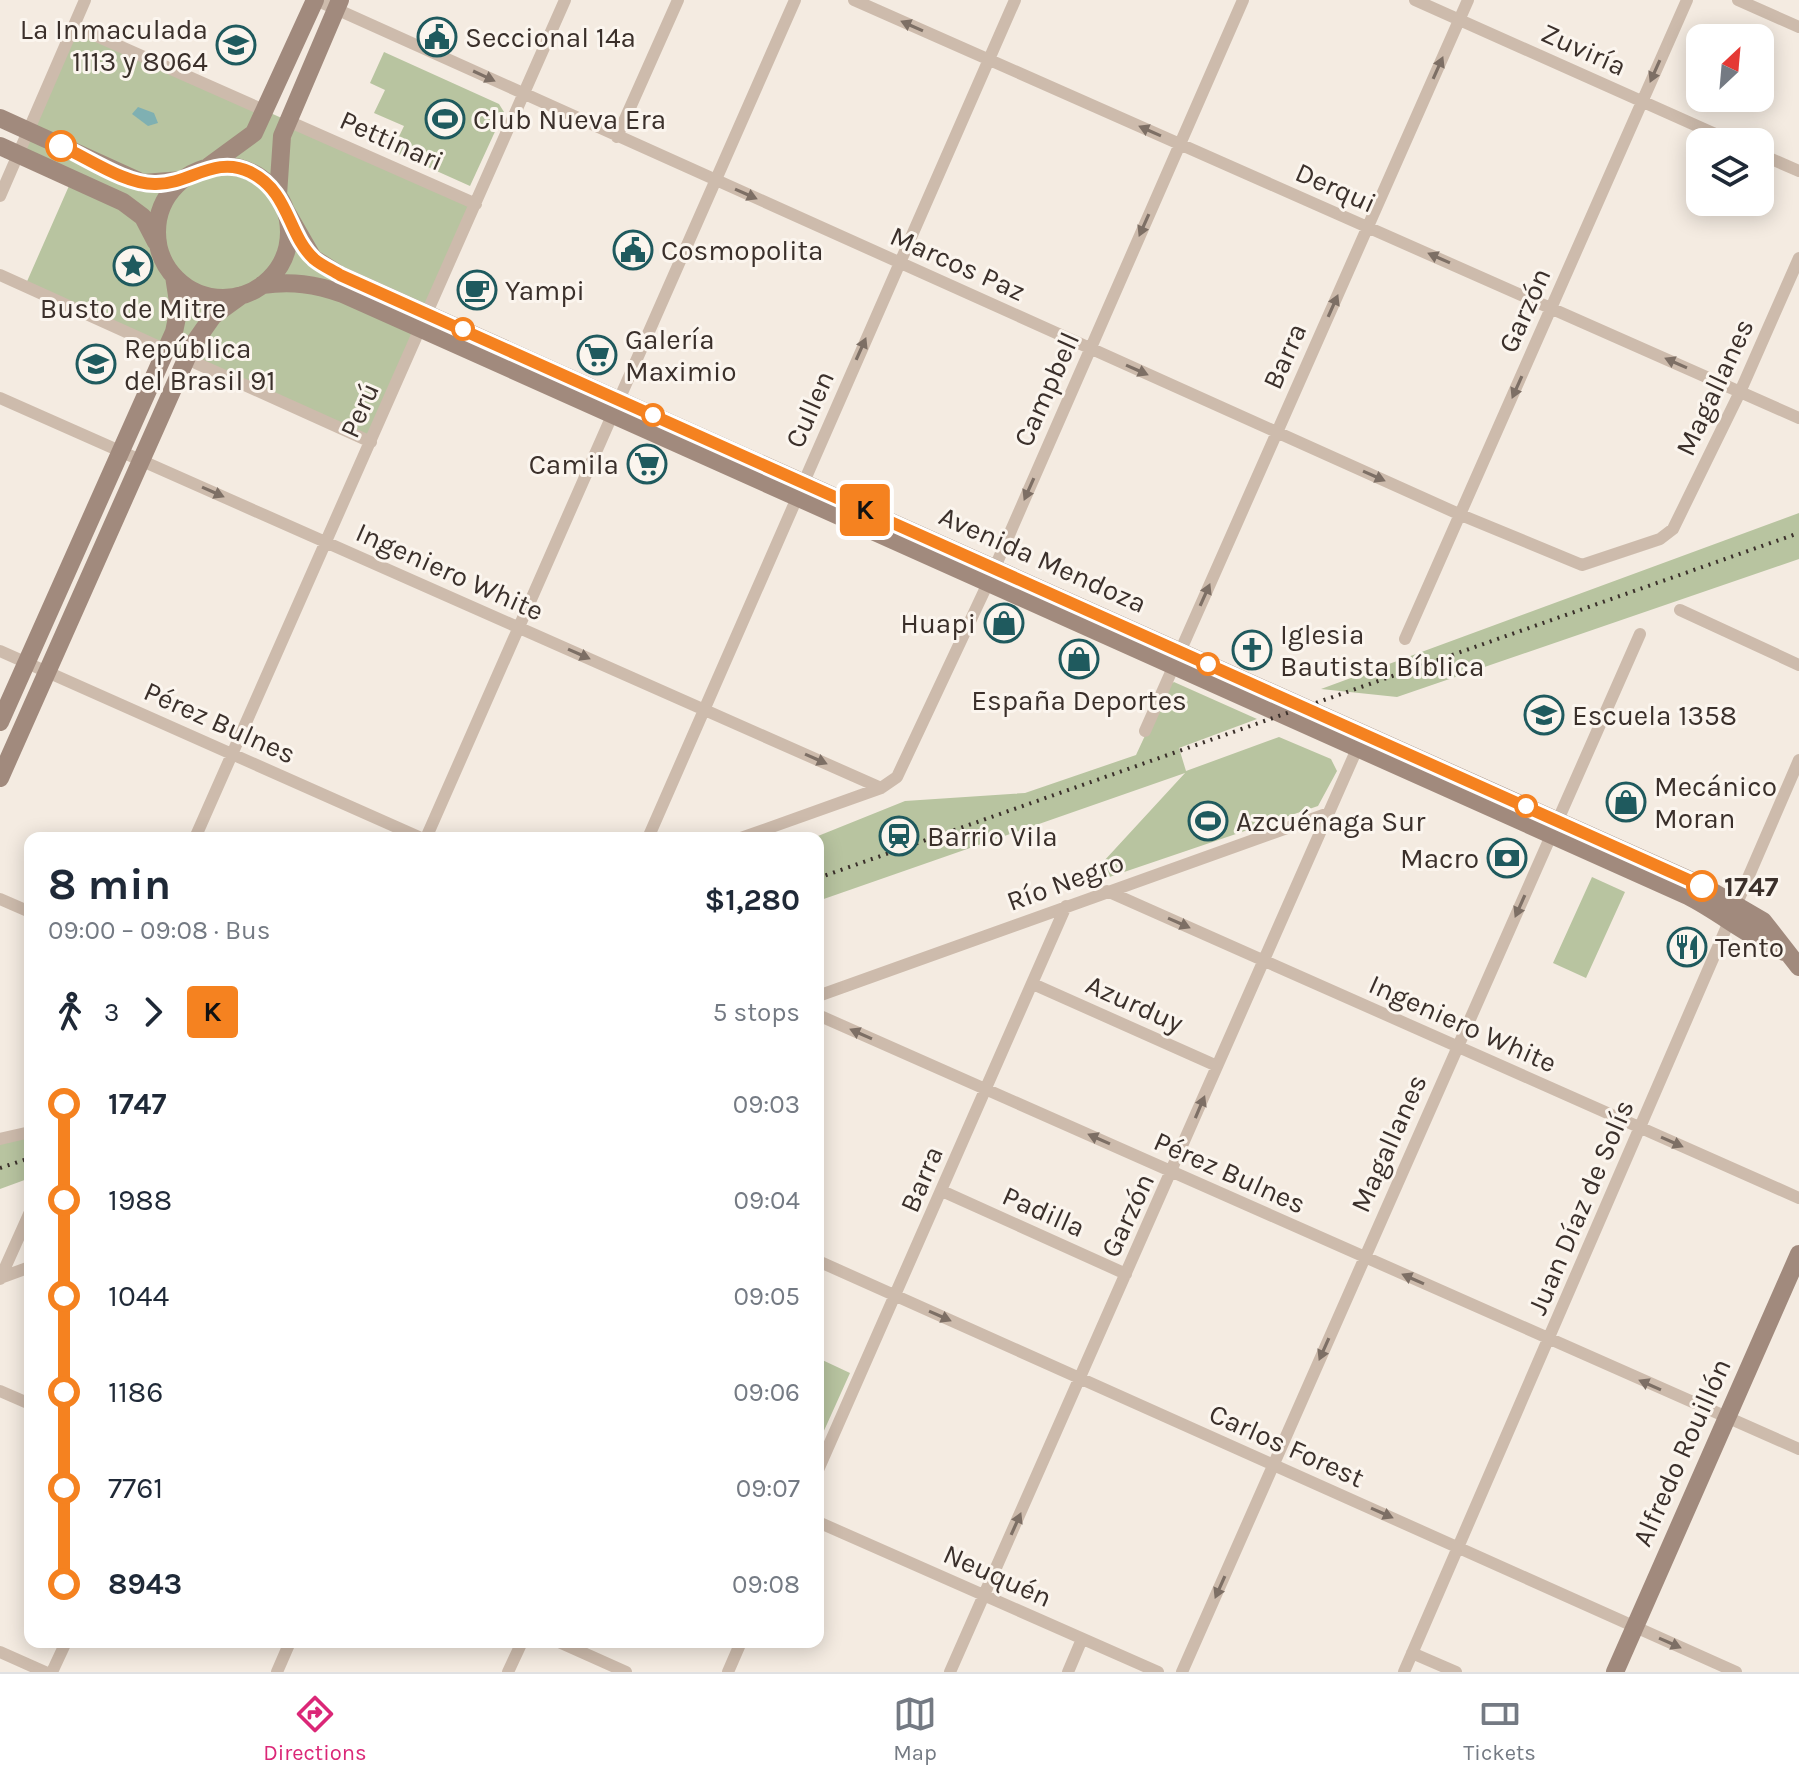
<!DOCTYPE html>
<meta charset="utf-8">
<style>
body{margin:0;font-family:Karla,sans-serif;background:#f2f2f3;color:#1f2937;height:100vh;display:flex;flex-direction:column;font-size:30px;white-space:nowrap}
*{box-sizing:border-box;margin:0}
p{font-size:26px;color:#747a83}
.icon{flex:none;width:44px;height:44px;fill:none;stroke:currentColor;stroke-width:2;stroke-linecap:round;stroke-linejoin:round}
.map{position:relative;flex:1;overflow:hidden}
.sheet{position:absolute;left:24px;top:832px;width:800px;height:816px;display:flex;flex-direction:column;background:#fff;border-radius:16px;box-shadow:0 4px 20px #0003}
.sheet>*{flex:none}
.badge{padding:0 16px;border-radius:6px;font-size:28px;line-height:52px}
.needle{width:52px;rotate:26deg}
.tools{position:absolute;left:1686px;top:24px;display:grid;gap:16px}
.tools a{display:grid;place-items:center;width:88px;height:88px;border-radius:16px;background:#fff;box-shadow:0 4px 20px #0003;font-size:40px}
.map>.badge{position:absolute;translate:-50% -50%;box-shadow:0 0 0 4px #fff}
.legs{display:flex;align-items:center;gap:12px;height:88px;padding:0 24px;font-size:26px}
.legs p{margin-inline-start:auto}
.summary{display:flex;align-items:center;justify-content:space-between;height:136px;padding:0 24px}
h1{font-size:44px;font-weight:700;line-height:60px}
ul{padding:0 24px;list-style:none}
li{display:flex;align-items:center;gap:28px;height:96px;font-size:30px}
li i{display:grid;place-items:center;width:12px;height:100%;margin:0 10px;background:currentColor}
li i::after{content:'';width:20px;height:20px;margin:-10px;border:6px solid;border-radius:50%;background:#fff}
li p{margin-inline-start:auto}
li:first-child i{background:linear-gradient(#0000 50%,currentColor 0)}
li:last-child i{background:linear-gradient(currentColor 50%,#0000 0)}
.tab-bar{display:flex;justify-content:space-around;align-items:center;height:112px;border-top:2px solid #e0e1e3;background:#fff;font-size:22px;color:#747a83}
.tab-bar a{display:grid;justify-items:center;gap:4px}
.tab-bar .current{color:#db2777}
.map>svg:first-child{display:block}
.green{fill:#b8c4a0}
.water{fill:#7fb0b2}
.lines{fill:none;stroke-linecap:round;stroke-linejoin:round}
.street{stroke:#cdbbac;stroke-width:12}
.secondary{stroke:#a18a7d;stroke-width:18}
.rail{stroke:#3b302b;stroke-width:4;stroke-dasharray:2 6;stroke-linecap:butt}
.oneway{fill:#7d6f65}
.line-1-casing{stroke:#fff;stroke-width:18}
.line-1{stroke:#f58220;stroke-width:12}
.stop-1-dot{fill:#fff;stroke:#f58220;stroke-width:4}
.labels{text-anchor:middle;stroke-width:6;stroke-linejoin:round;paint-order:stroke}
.poi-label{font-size:28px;fill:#3b302b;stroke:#fbf5ee;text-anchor:start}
.street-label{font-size:28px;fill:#3b302b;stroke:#fbf5ee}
.stop-label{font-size:28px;font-weight:bold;fill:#3b302b;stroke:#fbf5ee;text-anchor:start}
</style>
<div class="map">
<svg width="1799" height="1672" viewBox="0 0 1799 1672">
<rect width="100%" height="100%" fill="#f4ebe1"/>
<path class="green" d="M74,26L476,204L371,442L25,286L72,179L18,154Z
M384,52L499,104L504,112L470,186L392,151L404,126L374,113L385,90L370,83Z
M1799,513V559L1397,697L1321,689Z
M1174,682L1257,719L1179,748L1186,771L1279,737L1331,759L1337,771L1318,806L1080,887L1185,773L818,901V838H813L905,801L1025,793L1136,755L1168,686Z
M1592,877L1625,892L1586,978L1553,963Z
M30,1132V1178L0,1189V1142Z
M818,1358L850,1373L818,1444Z"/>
<path class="water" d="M138,107L154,113L158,123L148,126L132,114Z"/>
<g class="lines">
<path class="street" d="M316,0L1461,515L1582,565L1660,539L1673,529L1740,392L1799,258
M854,0L1799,418
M1415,0L1733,142
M1738,0L1799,27
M74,26L266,111
M288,121L476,204
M617,137L678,0
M1760,154L1799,171
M0,196L85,0
M0,275L166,350
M187,359L371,442
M0,398L881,788
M1680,610L1799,665
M1405,639L1687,0
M0,651L421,838
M1145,731L1468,0
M195,838L565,0
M426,838L795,0
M648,838L1015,0
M741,838L881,788L897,777L988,583L1243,0
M1107,891L1799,1198
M0,899L30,912
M1033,984L1217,1066
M818,996L1329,813
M818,1015L1799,1449
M0,1139L30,1132
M942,1191L1126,1274
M818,1261L1736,1672
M0,1278L30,1267
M0,1279L30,1212
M0,1391L30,1404
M818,1470L1066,906
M818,1522L1158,1672
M559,1642L626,1672
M0,1652L45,1672
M1412,1653L1456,1672
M52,1672L66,1642
M277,1672L290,1642
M508,1672L522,1642
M728,1672L741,1642
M950,1672L1360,742
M1068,1672L1082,1639
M1182,1672L1640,634
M1404,1672L1799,760"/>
<path class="secondary" d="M0,118L143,183L182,180
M0,146L123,202L143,217L156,242
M209,166L254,133L315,0
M157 232a66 66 0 1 1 132 0a66 66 0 1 1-132 0Z
M278,195L282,136L340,0
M286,211L313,258L340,275L1703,886L1763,921L1799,967
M262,285C292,281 315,284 343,294L1688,896C1721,913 1750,938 1784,952
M0,722L174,332L179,308L174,276
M0,778L192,346L213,316L242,295
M1615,1672L1799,1254"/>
<path class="rail" d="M818,878L1799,533
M0,1168L30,1158"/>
</g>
<defs><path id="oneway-solid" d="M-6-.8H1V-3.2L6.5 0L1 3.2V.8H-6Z" transform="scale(2)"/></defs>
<g class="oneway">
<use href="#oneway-solid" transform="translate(912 26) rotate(-156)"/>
<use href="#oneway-solid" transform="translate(1438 68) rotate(-66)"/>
<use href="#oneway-solid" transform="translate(1655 71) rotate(114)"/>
<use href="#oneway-solid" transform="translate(484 76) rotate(25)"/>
<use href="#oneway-solid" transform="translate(1150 131) rotate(-156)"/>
<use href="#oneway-solid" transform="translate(746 194) rotate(24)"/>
<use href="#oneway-solid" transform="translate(1144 225) rotate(114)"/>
<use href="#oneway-solid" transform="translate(1439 258) rotate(-156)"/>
<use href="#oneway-solid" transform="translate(1333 306) rotate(-66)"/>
<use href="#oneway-solid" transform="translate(861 349) rotate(-66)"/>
<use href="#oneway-solid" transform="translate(1676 363) rotate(-156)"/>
<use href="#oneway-solid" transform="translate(1137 370) rotate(24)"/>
<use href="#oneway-solid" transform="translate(1517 387) rotate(114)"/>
<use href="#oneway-solid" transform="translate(1374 476) rotate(24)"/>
<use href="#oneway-solid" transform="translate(1029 489) rotate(114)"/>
<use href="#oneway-solid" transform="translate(213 492) rotate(24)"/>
<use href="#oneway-solid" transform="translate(1205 595) rotate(-66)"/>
<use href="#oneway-solid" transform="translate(579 654) rotate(24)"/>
<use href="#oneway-solid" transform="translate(816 759) rotate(24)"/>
<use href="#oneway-solid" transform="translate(1520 906) rotate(114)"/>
<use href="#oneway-solid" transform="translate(1179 923) rotate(24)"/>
<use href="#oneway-solid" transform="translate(861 1034) rotate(-156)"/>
<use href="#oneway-solid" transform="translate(1200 1107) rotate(-67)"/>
<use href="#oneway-solid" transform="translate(1099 1139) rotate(-156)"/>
<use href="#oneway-solid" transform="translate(1672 1142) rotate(24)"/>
<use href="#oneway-solid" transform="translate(1413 1279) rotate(-156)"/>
<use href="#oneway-solid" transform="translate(940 1316) rotate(24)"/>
<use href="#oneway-solid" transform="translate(1324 1349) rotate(114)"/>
<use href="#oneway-solid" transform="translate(1650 1385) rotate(-156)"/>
<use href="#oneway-solid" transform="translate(1382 1513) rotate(24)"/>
<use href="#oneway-solid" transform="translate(1016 1524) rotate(-66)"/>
<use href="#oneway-solid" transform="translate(1220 1587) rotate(114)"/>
<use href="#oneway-solid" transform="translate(1670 1643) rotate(24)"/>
</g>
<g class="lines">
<g class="line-1-casing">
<path id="line-1" d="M61,146C88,158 126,185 156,184C190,184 215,155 250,172C290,192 287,234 314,259C321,265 332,270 340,275L1702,886"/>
</g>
<use href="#line-1" class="line-1"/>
</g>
<defs>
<g id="civic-ring" transform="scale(2)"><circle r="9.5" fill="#fbf5ee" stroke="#1f5a5e" stroke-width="1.5"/><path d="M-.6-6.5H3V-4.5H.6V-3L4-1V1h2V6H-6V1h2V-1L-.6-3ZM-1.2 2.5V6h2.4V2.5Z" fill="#1f5a5e"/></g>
<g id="school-ring" transform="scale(2)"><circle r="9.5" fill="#fbf5ee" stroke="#1f5a5e" stroke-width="1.5"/><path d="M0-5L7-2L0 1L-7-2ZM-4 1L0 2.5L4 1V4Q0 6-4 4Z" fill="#1f5a5e"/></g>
<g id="stadium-ring" transform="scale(2)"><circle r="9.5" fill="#fbf5ee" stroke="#1f5a5e" stroke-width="1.5"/><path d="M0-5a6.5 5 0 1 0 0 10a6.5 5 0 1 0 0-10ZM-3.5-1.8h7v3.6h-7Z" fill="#1f5a5e"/></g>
<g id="sight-ring" transform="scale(2)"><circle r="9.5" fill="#fbf5ee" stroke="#1f5a5e" stroke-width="1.5"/><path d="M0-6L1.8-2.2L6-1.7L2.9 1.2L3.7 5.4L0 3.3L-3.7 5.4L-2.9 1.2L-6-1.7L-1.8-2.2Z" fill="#1f5a5e"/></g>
<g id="cafe-ring" transform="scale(2)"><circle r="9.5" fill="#fbf5ee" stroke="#1f5a5e" stroke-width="1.5"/><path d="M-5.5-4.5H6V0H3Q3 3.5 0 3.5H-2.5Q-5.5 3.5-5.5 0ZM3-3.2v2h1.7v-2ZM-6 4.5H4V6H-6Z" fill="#1f5a5e"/></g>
<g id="supermarket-ring" transform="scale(2)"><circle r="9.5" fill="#fbf5ee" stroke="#1f5a5e" stroke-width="1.5"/><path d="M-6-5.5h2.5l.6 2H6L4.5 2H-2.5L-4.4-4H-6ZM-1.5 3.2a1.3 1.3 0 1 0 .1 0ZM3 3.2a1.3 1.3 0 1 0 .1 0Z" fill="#1f5a5e"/></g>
<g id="shop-ring" transform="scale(2)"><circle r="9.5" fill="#fbf5ee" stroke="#1f5a5e" stroke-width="1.5"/><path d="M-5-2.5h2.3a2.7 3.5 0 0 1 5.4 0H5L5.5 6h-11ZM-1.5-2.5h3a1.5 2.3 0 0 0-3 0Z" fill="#1f5a5e"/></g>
<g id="church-ring" transform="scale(2)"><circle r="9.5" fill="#fbf5ee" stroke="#1f5a5e" stroke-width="1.5"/><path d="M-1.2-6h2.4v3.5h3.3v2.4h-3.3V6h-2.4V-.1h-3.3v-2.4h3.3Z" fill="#1f5a5e"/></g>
<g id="station-ring" transform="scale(2)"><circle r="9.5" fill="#fbf5ee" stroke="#1f5a5e" stroke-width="1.5"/><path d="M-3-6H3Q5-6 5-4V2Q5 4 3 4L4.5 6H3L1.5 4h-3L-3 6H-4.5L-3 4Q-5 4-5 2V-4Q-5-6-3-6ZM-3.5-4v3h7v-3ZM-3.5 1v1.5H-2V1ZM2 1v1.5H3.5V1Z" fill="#1f5a5e"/></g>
<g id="bank-ring" transform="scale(2)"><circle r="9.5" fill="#fbf5ee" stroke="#1f5a5e" stroke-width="1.5"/><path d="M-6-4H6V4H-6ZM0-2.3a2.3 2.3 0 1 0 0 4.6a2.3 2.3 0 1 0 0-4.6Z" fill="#1f5a5e"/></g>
<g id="restaurant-ring" transform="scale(2)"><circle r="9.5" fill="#fbf5ee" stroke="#1f5a5e" stroke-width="1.5"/><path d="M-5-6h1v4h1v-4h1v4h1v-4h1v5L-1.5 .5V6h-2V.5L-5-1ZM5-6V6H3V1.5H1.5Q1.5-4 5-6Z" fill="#1f5a5e"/></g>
</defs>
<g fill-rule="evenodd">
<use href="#civic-ring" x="437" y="37"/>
<use href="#school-ring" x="236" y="45"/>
<use href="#stadium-ring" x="445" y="119"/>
<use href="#civic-ring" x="633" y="250"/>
<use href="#sight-ring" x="133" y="266"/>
<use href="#cafe-ring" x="477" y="290"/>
<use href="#supermarket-ring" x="597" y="355"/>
<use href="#school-ring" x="96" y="364"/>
<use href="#supermarket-ring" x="647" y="464"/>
<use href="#shop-ring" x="1004" y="623"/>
<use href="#church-ring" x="1252" y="650"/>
<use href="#shop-ring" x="1079" y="659"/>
<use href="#school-ring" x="1544" y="715"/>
<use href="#shop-ring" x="1626" y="802"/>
<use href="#stadium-ring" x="1208" y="821"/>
<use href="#station-ring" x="899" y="836"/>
<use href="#bank-ring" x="1507" y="858"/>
<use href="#restaurant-ring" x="1687" y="947"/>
</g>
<g class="stop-1-dot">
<circle cx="61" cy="146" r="14"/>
<circle cx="463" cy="329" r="10"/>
<circle cx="653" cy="415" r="10"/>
<circle cx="1208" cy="664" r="10"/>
<circle cx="1526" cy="806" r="10"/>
<circle cx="1702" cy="886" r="14"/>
</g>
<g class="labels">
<g class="poi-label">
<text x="208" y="39" text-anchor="end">La Inmaculada<tspan x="208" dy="32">1113 y 8064</tspan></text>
<text x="465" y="47">Seccional 14ª</text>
<text x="473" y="129">Club Nueva Era</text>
<text x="661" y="260">Cosmopolita</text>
<text x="505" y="300">Yampi</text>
<text x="133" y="318" text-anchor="middle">Busto de Mitre</text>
<text x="625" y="349">Galería<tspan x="625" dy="32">Maximio</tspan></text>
<text x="124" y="358">República<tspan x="124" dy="32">del Brasil 91</tspan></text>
<text x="619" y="474" text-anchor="end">Camila</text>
<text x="976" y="633" text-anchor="end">Huapi</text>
<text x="1280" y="644">Iglesia<tspan x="1280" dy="32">Bautista Bíblica</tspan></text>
<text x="1079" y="710" text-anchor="middle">España Deportes</text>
<text x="1572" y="725">Escuela 1358</text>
<text x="1654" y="796">Mecánico<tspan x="1654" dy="32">Moran</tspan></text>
<text x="1236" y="831">Azcuénaga Sur</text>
<text x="927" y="846">Barrio Vila</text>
<text x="1479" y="868" text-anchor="end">Macro</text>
<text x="1715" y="957">Tento</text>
</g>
<g class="street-label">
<text transform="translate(1584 49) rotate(24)" y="10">Zuviría</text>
<text transform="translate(392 140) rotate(24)" y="10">Pettinari</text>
<text transform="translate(1336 187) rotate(24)" y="10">Derqui</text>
<text transform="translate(958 263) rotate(24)" y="10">Marcos Paz</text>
<text transform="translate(1524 310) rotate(-66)" y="10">Garzón</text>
<text transform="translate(1284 356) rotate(-66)" y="10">Barra</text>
<text transform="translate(1714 387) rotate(-65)" y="10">Magallanes</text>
<text transform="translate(1046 389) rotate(-66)" y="10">Campbell</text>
<text transform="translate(809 409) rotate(-66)" y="10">Cullen</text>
<text transform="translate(359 410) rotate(-66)" y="10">Perú</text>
<text transform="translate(1043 559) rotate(24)" y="10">Avenida Mendoza</text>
<text transform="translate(450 571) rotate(24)" y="10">Ingeniero White</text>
<text transform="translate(220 722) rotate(24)" y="10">Pérez Bulnes</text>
<text transform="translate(1065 881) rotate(-20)" y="10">Río Negro</text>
<text transform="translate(1135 1003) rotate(24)" y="10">Azurduy</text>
<text transform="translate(1463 1023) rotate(24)" y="10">Ingeniero White</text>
<text transform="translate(1388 1143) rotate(-66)" y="10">Magallanes</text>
<text transform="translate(1230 1172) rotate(24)" y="10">Pérez Bulnes</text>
<text transform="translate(921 1179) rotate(-67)" y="10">Barra</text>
<text transform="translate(1580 1207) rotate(-67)" y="10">Juan Díaz de Solís</text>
<text transform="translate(1044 1211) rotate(24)" y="10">Padilla</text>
<text transform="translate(1127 1215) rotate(-65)" y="10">Garzón</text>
<text transform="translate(1287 1445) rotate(24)" y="10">Carlos Forest</text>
<text transform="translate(1681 1452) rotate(-66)" y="10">Alfredo Rouillón</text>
<text transform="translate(998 1575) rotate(24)" y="10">Neuquén</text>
</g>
<g class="stop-label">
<text x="1724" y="896">1747</text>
</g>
</g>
</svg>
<div class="tools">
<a><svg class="needle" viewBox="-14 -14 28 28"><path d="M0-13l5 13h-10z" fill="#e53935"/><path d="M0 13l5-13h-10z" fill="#747a83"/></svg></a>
<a><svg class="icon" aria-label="layers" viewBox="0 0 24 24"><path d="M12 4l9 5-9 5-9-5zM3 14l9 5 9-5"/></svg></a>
</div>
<b class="badge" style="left:865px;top:510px;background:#f58220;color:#111">K</b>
<section class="sheet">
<div class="summary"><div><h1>8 min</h1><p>09:00 – 09:08 · Bus</p></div><b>$1,280</b></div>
<div class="legs"><svg class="icon" aria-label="walk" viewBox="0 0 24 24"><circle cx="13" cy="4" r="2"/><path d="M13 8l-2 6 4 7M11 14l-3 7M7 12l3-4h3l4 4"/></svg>3<svg class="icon" aria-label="forward" viewBox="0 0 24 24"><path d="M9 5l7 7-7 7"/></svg><b class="badge" style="background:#f58220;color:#111">K</b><p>5 stops</p></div>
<ul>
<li><i style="color:#f58220"></i><b>1747</b><p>09:03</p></li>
<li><i style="color:#f58220"></i><span>1988</span><p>09:04</p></li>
<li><i style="color:#f58220"></i><span>1044</span><p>09:05</p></li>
<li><i style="color:#f58220"></i><span>1186</span><p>09:06</p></li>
<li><i style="color:#f58220"></i><span>7761</span><p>09:07</p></li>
<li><i style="color:#f58220"></i><b>8943</b><p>09:08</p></li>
</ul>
</section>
</div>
<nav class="tab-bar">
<a class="current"><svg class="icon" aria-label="directions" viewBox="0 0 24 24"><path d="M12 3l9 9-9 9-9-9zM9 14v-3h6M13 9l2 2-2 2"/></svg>Directions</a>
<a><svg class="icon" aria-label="map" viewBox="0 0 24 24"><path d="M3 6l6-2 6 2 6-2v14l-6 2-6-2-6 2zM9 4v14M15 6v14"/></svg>Map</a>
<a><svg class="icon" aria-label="tickets" viewBox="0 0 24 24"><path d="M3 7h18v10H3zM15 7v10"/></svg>Tickets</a>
</nav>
